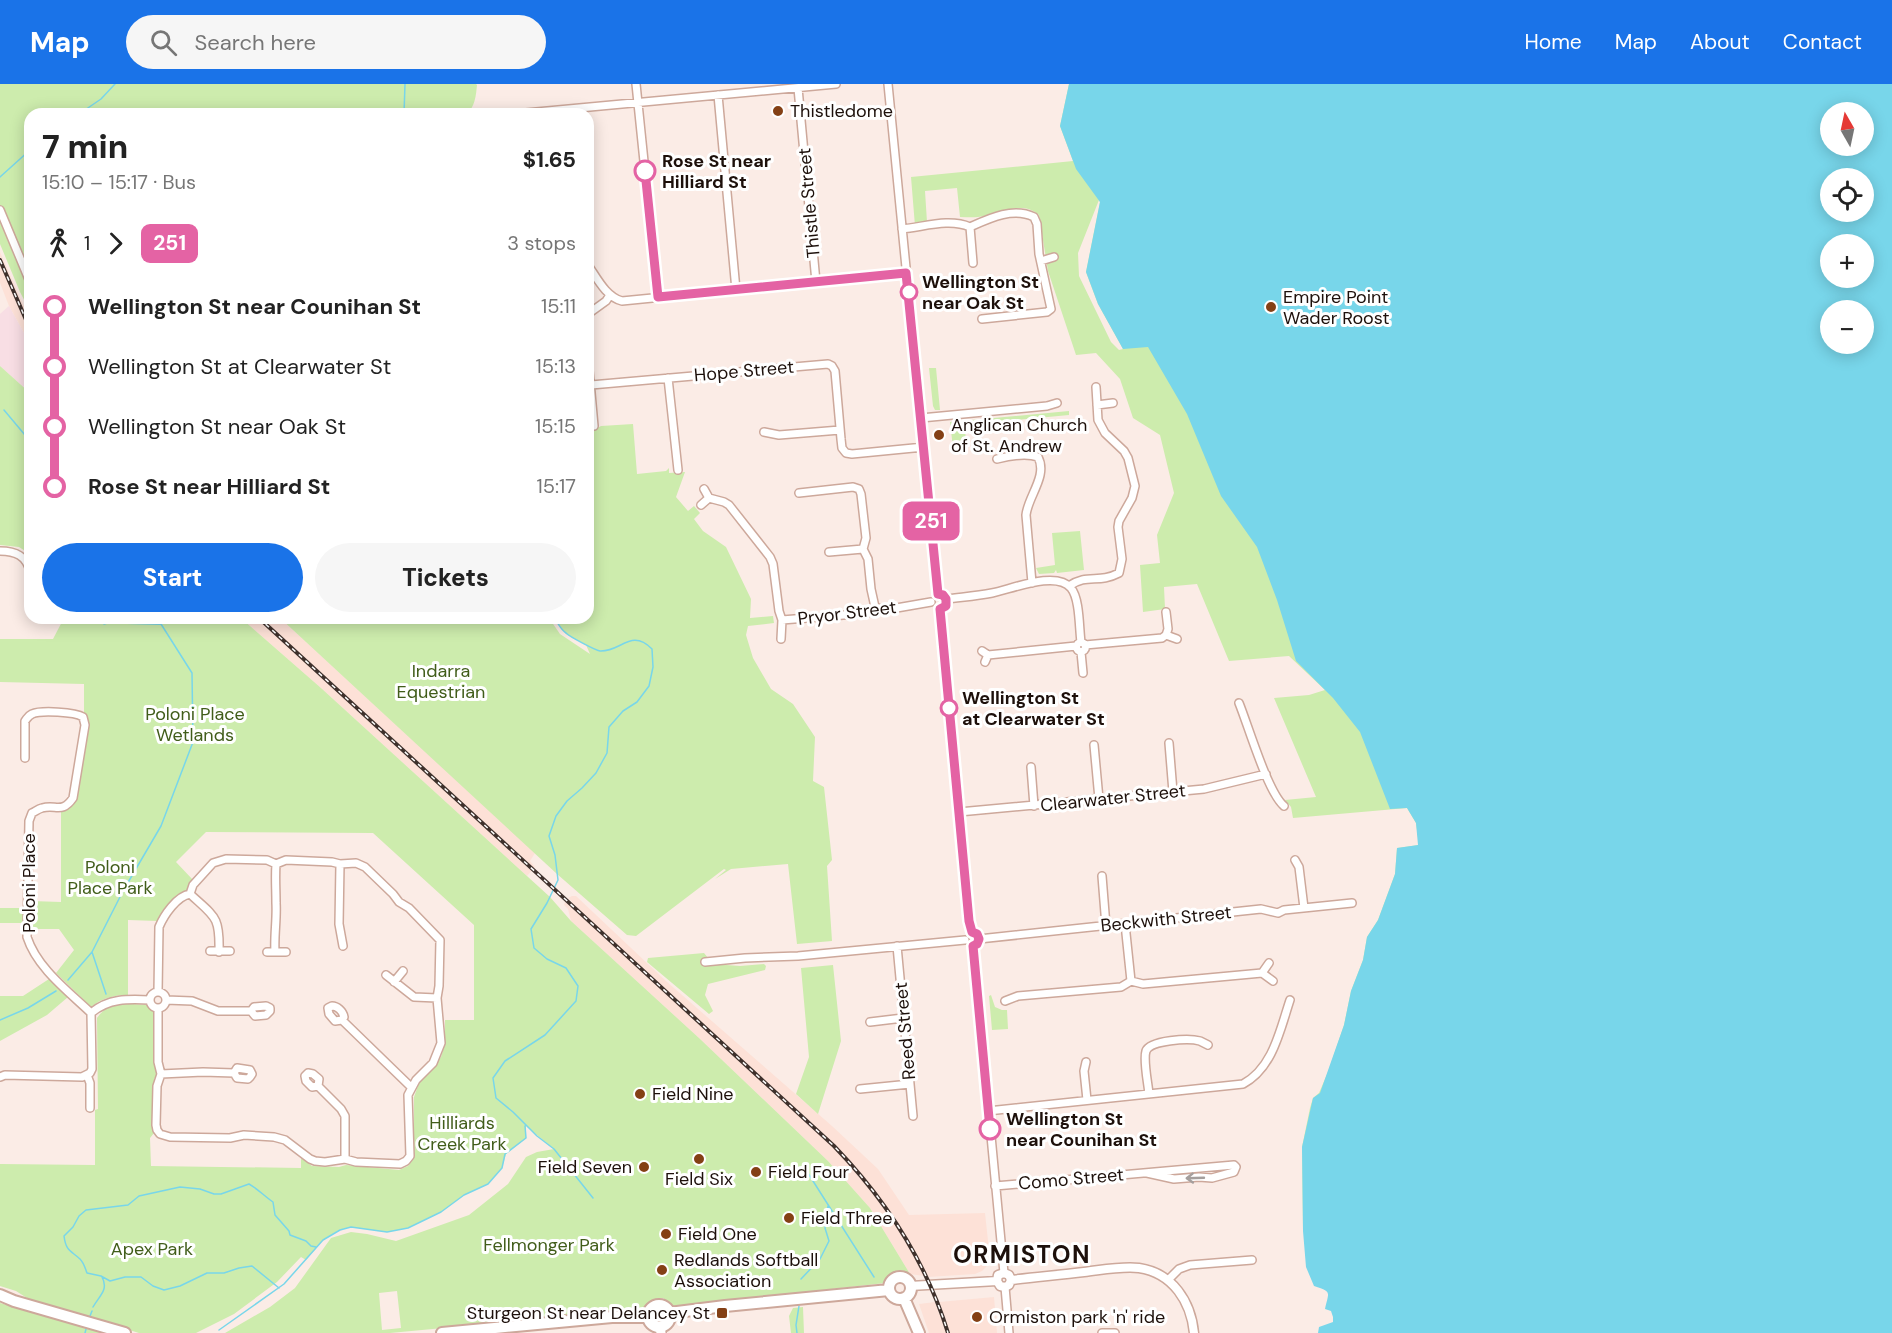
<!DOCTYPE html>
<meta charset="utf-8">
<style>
body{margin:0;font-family:"DM Sans",sans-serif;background:#f6f6f6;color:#222;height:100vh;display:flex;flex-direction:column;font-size:22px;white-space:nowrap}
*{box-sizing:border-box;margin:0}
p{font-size:20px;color:#767676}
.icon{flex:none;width:33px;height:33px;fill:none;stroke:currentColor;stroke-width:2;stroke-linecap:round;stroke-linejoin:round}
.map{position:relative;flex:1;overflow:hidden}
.details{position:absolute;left:24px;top:24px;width:570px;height:516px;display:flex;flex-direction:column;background:#fff;border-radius:18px;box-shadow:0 3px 15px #0003}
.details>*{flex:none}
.badge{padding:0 12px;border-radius:9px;font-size:21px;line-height:39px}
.needle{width:39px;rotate:351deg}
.controls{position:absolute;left:1820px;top:18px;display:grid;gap:12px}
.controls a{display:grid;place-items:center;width:54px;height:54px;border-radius:50%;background:#fff;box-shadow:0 3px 15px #0003;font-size:30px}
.map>.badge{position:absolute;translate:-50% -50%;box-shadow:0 0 0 3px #fff}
.legs{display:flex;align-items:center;gap:9px;height:66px;padding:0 18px;font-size:20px}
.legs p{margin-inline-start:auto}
.summary{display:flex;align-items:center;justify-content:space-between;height:102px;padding:0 18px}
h1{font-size:33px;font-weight:800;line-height:45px}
.button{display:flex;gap:12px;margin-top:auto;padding:12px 18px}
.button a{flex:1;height:69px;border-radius:36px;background:#1a73e8;color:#fff;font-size:24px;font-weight:800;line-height:69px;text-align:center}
.button a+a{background:#f6f6f6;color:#222}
ul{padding:0 18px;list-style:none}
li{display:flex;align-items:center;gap:21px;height:60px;font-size:22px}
li i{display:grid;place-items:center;width:9px;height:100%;margin:0 8px;background:currentColor}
li i::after{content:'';width:15px;height:15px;margin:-8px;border:4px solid;border-radius:50%;background:#fff}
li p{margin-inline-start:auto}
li:first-child i{background:linear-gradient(#0000 50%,currentColor 0)}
li:last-child i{background:linear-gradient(currentColor 50%,#0000 0)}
header{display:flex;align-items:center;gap:36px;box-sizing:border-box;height:84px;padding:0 30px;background:#1a73e8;color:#fff}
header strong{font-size:28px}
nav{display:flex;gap:33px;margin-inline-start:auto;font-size:21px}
.search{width:420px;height:54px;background:#f6f6f6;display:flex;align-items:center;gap:15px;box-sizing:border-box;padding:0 21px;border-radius:33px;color:#767676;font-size:22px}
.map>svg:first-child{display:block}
.built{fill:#fde1d7}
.industrial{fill:#f8dee4}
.green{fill:#cdecad;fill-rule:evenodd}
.water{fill:#78d6ea;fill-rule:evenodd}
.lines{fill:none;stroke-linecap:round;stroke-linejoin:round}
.stream{stroke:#78d6ea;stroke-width:1.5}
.minor-casing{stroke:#cda89b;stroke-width:10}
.tertiary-casing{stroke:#cda89b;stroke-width:11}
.secondary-casing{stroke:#cda89b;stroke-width:12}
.primary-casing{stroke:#cda89b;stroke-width:14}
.minor{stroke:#fff;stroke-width:7}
.tertiary{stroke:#fff;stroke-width:8}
.secondary{stroke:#fff;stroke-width:9}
.primary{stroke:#fff;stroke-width:10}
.rail-casing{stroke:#3f312c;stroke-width:4}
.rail{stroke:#fff;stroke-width:1.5;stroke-dasharray:4.5;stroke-linecap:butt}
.oneway{stroke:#a59f9d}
.line-1-casing{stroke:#fff;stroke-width:14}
.line-1{stroke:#e463a4;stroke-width:9}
.poi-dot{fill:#844015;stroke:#fff;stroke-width:2}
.stop-1-dot{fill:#fff;stroke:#e463a4;stroke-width:3}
.labels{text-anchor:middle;stroke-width:6;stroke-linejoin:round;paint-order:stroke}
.poi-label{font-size:18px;fill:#1d100b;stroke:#fff;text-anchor:start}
.stop-label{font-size:18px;font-weight:bold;fill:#1d100b;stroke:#fff;text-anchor:start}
.street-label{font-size:18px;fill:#1d100b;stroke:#fff}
.park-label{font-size:18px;fill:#415d1a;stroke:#fff}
.district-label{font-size:24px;font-weight:bold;letter-spacing:1.5px;fill:#1d100b;stroke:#fff}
</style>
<header>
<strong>Map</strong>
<div class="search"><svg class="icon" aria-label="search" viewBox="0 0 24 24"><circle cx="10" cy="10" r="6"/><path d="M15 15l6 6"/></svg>Search here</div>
<nav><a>Home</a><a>Map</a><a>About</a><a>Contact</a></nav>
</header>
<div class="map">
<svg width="1892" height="1249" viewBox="0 0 1892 1249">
<rect width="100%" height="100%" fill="#fbece6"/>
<path class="built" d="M0,168L30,236V260L9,222L0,199Z
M241,534H280L535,769L530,777L535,783L527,792L321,604Z
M572,812H576L666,897L832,1042L878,1085L909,1131L985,1129L989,1166L987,1182L982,1187L975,1190L928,1193L923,1182L920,1183L924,1192L910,1190L870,1124L828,1077L699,954L571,837L568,825L564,821L565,818L570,821L572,818L568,814Z
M994,1213L997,1249H929L919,1220L935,1218L939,1230L943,1229L939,1218Z"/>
<path class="industrial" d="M9,222L30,260V309L0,282V230Z"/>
<path class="green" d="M0,0H476L477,1C476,11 475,24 466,30H30V227L20,208L0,160Z
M1069,0L1461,660L1303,1147L1302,1063L1310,1024L1313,1014L1319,1009L1328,988L1344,941L1351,907L1363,876L1367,853L1378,836L1395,790L1397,764L1419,761L1416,739L1407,724L1293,734L1291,723L1285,716L1316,713L1274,614L1309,611L1325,606L1289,572L1229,577L1197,500L1164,503L1165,525L1143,528L1140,481L1160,479L1157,451L1174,409L1160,351L1133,334L1120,295L1096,269L1076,271L1048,187L1039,131C1023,117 1002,128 984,132C976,134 968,133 960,133L957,104L925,107L927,138L915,142L911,93L1073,77L1060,42ZM1099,116L1100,118L1086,188L1098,220L1123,265L1119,266L1111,258L1079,192L1078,169Z
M0,282L30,309V470L19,463L0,461Z
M929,284H936L940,326H935L933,322Z
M1069,327V331L965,341L966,363L953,364L950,338Z
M633,340L637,390L666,387L669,384V389L685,388L676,413L688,427L694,422L700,429L694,435L703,447L726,463L751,515L750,534L773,532L774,539L748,542L746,551L753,574L771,605L793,620L815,653L813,697L824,703L832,776L827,782L832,857L797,860L788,780L731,785L715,795L726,786L724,785L636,852L627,851L557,790L280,534H549L560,550L590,570L586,561L566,550L554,534H588V349L601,342Z
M1080,447L1084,486L1057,489L1056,486L1054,489L1039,490L1036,484L1055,481L1052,449Z
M64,534H241L321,604L550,813L571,837L699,954L828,1077L870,1124L910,1190C898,1188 892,1189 885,1199L674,1223L663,1214C654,1215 648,1216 644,1225L390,1249H225L270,1223L295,1204L331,1154L351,1148L367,1150L396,1157L469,1131L508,1100L526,1073L537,1068L554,1065L526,1042V1054L506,1070L502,1084L488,1100L464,1111L441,1128L408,1144L387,1148L351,1143L339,1146L323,1156L306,1176L301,1173L277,1198L234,1230L196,1249H139L27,1214L16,1207L0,1202V1080L95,1081V1026L98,1025L97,934C108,916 130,920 149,921L154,925V980L159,988L154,995V1049L150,1054L151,1082L301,1084V1074L312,1082L339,1083L346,1081L399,1086L408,1082L414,1074V1013L419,999L441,973L445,960V936H474V841L373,749L206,748L176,778L193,796L190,799L189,806C177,810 162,825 158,837L128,836V911C114,911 102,914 91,923L56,889L74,866L59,845H31V817L61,818V728C71,723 76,718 78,707L88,640L84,628V600L0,598V555H53ZM397,1207L401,1244L382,1246L379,1209Z
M0,824H23V839H0Z
M704,869L713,880L740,882L764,880L766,882L765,886L708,900L705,911L713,927L709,930L647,878L648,874Z
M833,881L841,957L818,1030L796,1010L809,973L801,884Z
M49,895L68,913L47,931L0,957V912H23Z
M991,911L995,923L1002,926H1007L1008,945L992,946L989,912Z
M0,1219L102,1249H0Z
M803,1223L804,1249H791L789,1232L793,1224Z"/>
<path class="water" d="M1069,0H1892V1249H1318L1319,1243L1333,1238V1233L1331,1227L1325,1225C1329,1207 1332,1208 1314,1202L1306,1183L1303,1147L1302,1063L1313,1014L1320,1009L1344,941L1351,907L1363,876L1367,853L1378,836L1395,790L1397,764L1418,761L1416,739L1407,724L1390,725L1360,648L1333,614L1296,577L1277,516L1257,463L1221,412L1187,330L1148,263L1123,265L1098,220L1086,188L1100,118L1076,85L1060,42ZM1830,28H1863V62H1830ZM1830,94H1863V128H1830ZM1863,160V194H1830V160ZM1830,226H1863V260H1830Z
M121,534H163V538L161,541L127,540Z"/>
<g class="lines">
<path class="stream" d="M79,30L101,15L115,0
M404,30L405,0
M0,93L30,66
M4,326L30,357
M95,534L104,540L125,534
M554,534C558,539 561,546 566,549C570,553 595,566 600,567C621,568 631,544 652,565L653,583L649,602L637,618L623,627L609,643L607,669L596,689L582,704L567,717L556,732L549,752L555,771L558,796L547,819L531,845L534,864L547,875L566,884L578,902L576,917L545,951L505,977L493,994L496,1014L513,1028L537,1052L554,1065L593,1114
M92,868L106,910
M68,896L92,868L123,807L161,742L193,658L192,589L161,540
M0,936L28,924L56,907
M806,1086L874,1193
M801,1195L820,1175L829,1157L825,1144L828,1122
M279,1204L252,1182L239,1184L224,1189H207L180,1202L164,1206L153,1202L141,1193H125L110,1197L101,1192L87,1189C85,1184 84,1179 80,1175C70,1166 66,1167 64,1152L73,1143L79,1132L86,1126L128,1121L139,1112L180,1103L200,1105L214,1110H221L249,1100C258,1105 264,1112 273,1118L275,1131L289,1147L290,1151L306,1157L311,1162L316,1163
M93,1223C99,1212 109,1206 102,1193
M90,1232L92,1227
M219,1246L284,1200L323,1156L340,1146L351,1143L387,1148L408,1144L441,1128L464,1111L488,1100L502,1084L505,1070L526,1054L525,1042
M85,1249L86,1245
M797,1249L796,1241L799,1222"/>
<g class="minor-casing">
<path id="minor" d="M636,0L658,213
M888,0L938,510
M798,4L816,198
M718,11L736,206
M515,30L836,0
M0,126L30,198
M970,143L973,179
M902,145C924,143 949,134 970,143C990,134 1013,123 1034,133L1037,140L1039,170L1051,225L1047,228L982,235
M1041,177L1054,173
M588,181C597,194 606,213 622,217L906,189
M588,230L606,217L610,211
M588,276L594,342
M668,294L678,386
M591,301L828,280L832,282L835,287L841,355L842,364L846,369L852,370L924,363
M1097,321L1113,319
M921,334L1047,322L1057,319
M764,348L779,351L840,346
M997,375C1009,372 1026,369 1038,373C1048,392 1028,412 1026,431L1032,499
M799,409L853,403L859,405L861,410L866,454L863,465L868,475L871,505L875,523
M709,414L724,418L729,421L770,473L773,480L779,527L782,536L781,555
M701,421L709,414L704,405
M0,467C16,467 26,472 30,487
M829,468L863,465
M1069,502C1088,489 1098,500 1119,489L1122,475L1118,443L1119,437L1132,414L1135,402L1128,374L1124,367L1105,349L1098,336L1096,303
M947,515C962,513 977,512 992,509C1012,505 1056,486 1071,504C1080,515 1079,544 1081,558
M940,525L969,837L972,848L977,850L979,855
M782,536L868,529L875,523L885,526L931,518
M1166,551L1177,555
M1076.5 563a4.5 4.5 0 1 1 9 0a4.5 4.5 0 1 1-9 0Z
M1085,561L1162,554L1166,551L1168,545L1166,528
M982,567L988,571L985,578
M1081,568L1083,589
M988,571L1076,562
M1239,619C1248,641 1268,709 1284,722
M1169,659L1173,708
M1094,661L1099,715
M25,674V637C28,633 28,632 32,630C41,626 75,628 83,633L85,641L73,714C62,730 56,720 42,724C38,725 36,727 32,729L29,737L27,853C37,884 68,907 91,929
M1031,683L1034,722
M959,728L1204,705L1266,690
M1295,776L1299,783L1304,824
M340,780L339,840L343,862
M1102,792L1106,842
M190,810C215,833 220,832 219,868
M1125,840L1131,897L1143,900L1262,889
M979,855L1261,825L1278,829L1284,826L1352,819
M897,862L913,1032
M973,862L1004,1189
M210,867H230
M267,868H286
M275,868C274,851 277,835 276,819C276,805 275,793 276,780
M705,878L745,874L798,872L965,856
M1269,879L1262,889L1273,897
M386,891L414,913L437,914
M394,898L403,887
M150 916a8 8 0 1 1 16 0a8 8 0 1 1-16 0Z
M158,908L159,843C164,831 177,812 190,810L193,801L213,779L226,775L267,776L276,780L286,776L332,778L340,780L356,779L365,783L393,810L399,818L409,824L440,856L439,902L437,914L441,959L433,979L416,996L408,1011L410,1072L406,1077L400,1080L356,1078L345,1075L325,1078L315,1077L310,1075L285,1056L274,1053L244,1051L230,1054L170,1053L160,1050L157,1046L156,1041L157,1002L161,990L158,978V925
M166,916L192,917L218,927H251L255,932L266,931L270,927V924L266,922L254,923L251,927
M1005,917L1018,912L1121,903L1131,897
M332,922C337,922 343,927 344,933L342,936L335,937L329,930L328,924Z
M342,936L411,1003
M870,938L903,934
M1086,978L1084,987L1087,1016
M308,989L313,990L319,995L318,1002L312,1003L306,997L305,992Z
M161,990L203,988L234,989L237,984L250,986L252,990L250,993L248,995L237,994L234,989
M87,991L90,999V1024
M0,993L5,991L82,993L90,989L92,985L91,929C109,914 128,915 150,916
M318,1002L341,1025L345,1032V1075
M860,1005L910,1000
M1149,1010C1148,999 1143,976 1146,967C1150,956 1189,954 1200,957C1202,958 1206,960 1208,961
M988,1027L1243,1000C1273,984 1280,946 1290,916
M995,1102L1234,1081L1236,1083L1234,1088L1212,1094L1199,1093L1174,1095L1147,1089
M1168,1196L1179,1185L1190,1181L1252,1176
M1005,1203L1009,1249
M1102,1249H1115"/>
</g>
<g class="tertiary-casing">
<path id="tertiary" d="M1011,1196C1035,1193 1060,1191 1084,1188C1102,1186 1121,1182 1139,1184C1173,1189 1191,1218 1194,1249
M997,1197L998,1191L1004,1189L1009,1191L1011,1196
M997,1197L1000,1202L1005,1203L1009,1201L1011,1196
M910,1202L997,1197"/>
</g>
<g class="secondary-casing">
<path id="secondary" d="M660,1242L661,1249"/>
</g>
<g class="primary-casing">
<path id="primary" d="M889 1204a11 11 0 1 1 22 0a11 11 0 1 1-22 0Z
M0,1211L14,1217L125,1249
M904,1214L919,1249
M648 1232a11 11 0 1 1 22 0a11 11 0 1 1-22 0Z
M669,1229L725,1222L889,1206
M442,1249L612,1233H648"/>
</g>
<use href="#minor" class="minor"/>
<use href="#tertiary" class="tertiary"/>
<use href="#secondary" class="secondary"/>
<use href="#primary" class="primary"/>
<g class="rail-casing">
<path id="rail" d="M0,176L30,245
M259,534L834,1062C886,1116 926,1177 948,1249"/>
</g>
<use href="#rail" class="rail"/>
</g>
<defs><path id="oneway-shaft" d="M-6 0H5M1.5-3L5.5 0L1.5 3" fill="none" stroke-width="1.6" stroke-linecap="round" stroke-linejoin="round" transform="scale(1.5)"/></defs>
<use class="oneway" href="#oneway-shaft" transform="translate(1195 1094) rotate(178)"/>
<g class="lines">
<g class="line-1-casing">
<path id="line-1" d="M645,87L658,213L906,189L938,510L943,511L946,515V522L940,525L969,837L972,848L977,850L979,855L977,860L973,862L990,1045"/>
</g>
<use href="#line-1" class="line-1"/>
</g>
<g class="poi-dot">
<circle cx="778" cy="27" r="6"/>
<circle cx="1271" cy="223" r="6"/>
<circle cx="939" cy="351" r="6"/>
<circle cx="640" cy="1010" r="6"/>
<circle cx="699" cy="1075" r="6"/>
<circle cx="644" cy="1083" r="6"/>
<circle cx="756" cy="1088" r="6"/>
<circle cx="789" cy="1134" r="6"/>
<circle cx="666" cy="1150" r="6"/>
<circle cx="662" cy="1186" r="6"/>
<rect x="716" y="1223" width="12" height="12" rx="3"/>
<circle cx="977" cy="1233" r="6"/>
</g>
<g class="stop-1-dot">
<circle cx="645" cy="87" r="10"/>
<circle cx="909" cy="208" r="8"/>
<circle cx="949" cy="624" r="8"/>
<circle cx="990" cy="1045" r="10"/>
</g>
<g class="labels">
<g class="poi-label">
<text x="790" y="33">Thistledome</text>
<text x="1283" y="219">Empire Point<tspan x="1283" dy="21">Wader Roost</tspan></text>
<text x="951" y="347">Anglican Church<tspan x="951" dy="21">of St. Andrew</tspan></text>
<text x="652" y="1016">Field Nine</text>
<text x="632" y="1089" text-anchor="end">Field Seven</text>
<text x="768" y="1094">Field Four</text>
<text x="699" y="1101" text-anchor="middle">Field Six</text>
<text x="801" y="1140">Field Three</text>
<text x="678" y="1156">Field One</text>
<text x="674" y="1182">Redlands Softball<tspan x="674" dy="21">Association</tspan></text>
<text x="710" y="1235" text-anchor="end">Sturgeon St near Delancey St</text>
<text x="989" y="1239">Ormiston park 'n' ride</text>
</g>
<g class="stop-label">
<text x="662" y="83">Rose St near<tspan x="662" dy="21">Hilliard St</tspan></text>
<text x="922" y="204">Wellington St<tspan x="922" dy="21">near Oak St</tspan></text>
<text x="962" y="620">Wellington St<tspan x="962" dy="21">at Clearwater St</tspan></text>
<text x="1006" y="1041">Wellington St<tspan x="1006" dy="21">near Counihan St</tspan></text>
</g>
<g class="street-label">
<text transform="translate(809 119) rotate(-95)" y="6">Thistle Street</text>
<text transform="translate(744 287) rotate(-5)" y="6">Hope Street</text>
<text transform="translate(847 529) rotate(-7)" y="6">Pryor Street</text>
<text transform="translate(1113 714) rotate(-6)" y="6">Clearwater Street</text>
<text transform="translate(29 799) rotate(-90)" y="6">Poloni Place</text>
<text transform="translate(1166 835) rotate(-6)" y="6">Beckwith Street</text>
<text transform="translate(905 947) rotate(-95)" y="6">Reed Street</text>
<text transform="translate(1071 1095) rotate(-5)" y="6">Como Street</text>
</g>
<g class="park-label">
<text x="441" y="593">Indarra<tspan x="441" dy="21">Equestrian</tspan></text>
<text x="195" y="636">Poloni Place<tspan x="195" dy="21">Wetlands</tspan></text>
<text x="110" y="789">Poloni<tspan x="110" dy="21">Place Park</tspan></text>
<text x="462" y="1045">Hilliards<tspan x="462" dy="21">Creek Park</tspan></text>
<text x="549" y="1167">Fellmonger Park</text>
<text x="152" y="1171">Apex Park</text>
</g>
<g class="district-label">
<text x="1022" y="1179">ORMISTON</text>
</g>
</g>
</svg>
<div class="controls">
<a><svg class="needle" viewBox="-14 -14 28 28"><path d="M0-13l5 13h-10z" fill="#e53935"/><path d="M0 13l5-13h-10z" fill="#767676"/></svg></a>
<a><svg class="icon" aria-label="locate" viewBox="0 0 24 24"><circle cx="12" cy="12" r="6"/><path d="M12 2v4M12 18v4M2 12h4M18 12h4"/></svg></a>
<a>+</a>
<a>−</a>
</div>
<b class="badge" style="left:931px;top:437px;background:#e463a4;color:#fff">251</b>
<section class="details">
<div class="summary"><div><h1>7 min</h1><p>15:10 – 15:17 · Bus</p></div><b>$1.65</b></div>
<div class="legs"><svg class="icon" aria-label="walk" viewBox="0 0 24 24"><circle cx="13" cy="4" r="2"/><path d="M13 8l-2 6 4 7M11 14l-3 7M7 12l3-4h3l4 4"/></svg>1<svg class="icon" aria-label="forward" viewBox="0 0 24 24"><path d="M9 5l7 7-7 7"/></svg><b class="badge" style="background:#e463a4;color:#fff">251</b><p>3 stops</p></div>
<ul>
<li><i style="color:#e463a4"></i><b>Wellington St near Counihan St</b><p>15:11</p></li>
<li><i style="color:#e463a4"></i><span>Wellington St at Clearwater St</span><p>15:13</p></li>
<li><i style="color:#e463a4"></i><span>Wellington St near Oak St</span><p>15:15</p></li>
<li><i style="color:#e463a4"></i><b>Rose St near Hilliard St</b><p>15:17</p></li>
</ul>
<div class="button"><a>Start</a><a>Tickets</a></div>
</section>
</div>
